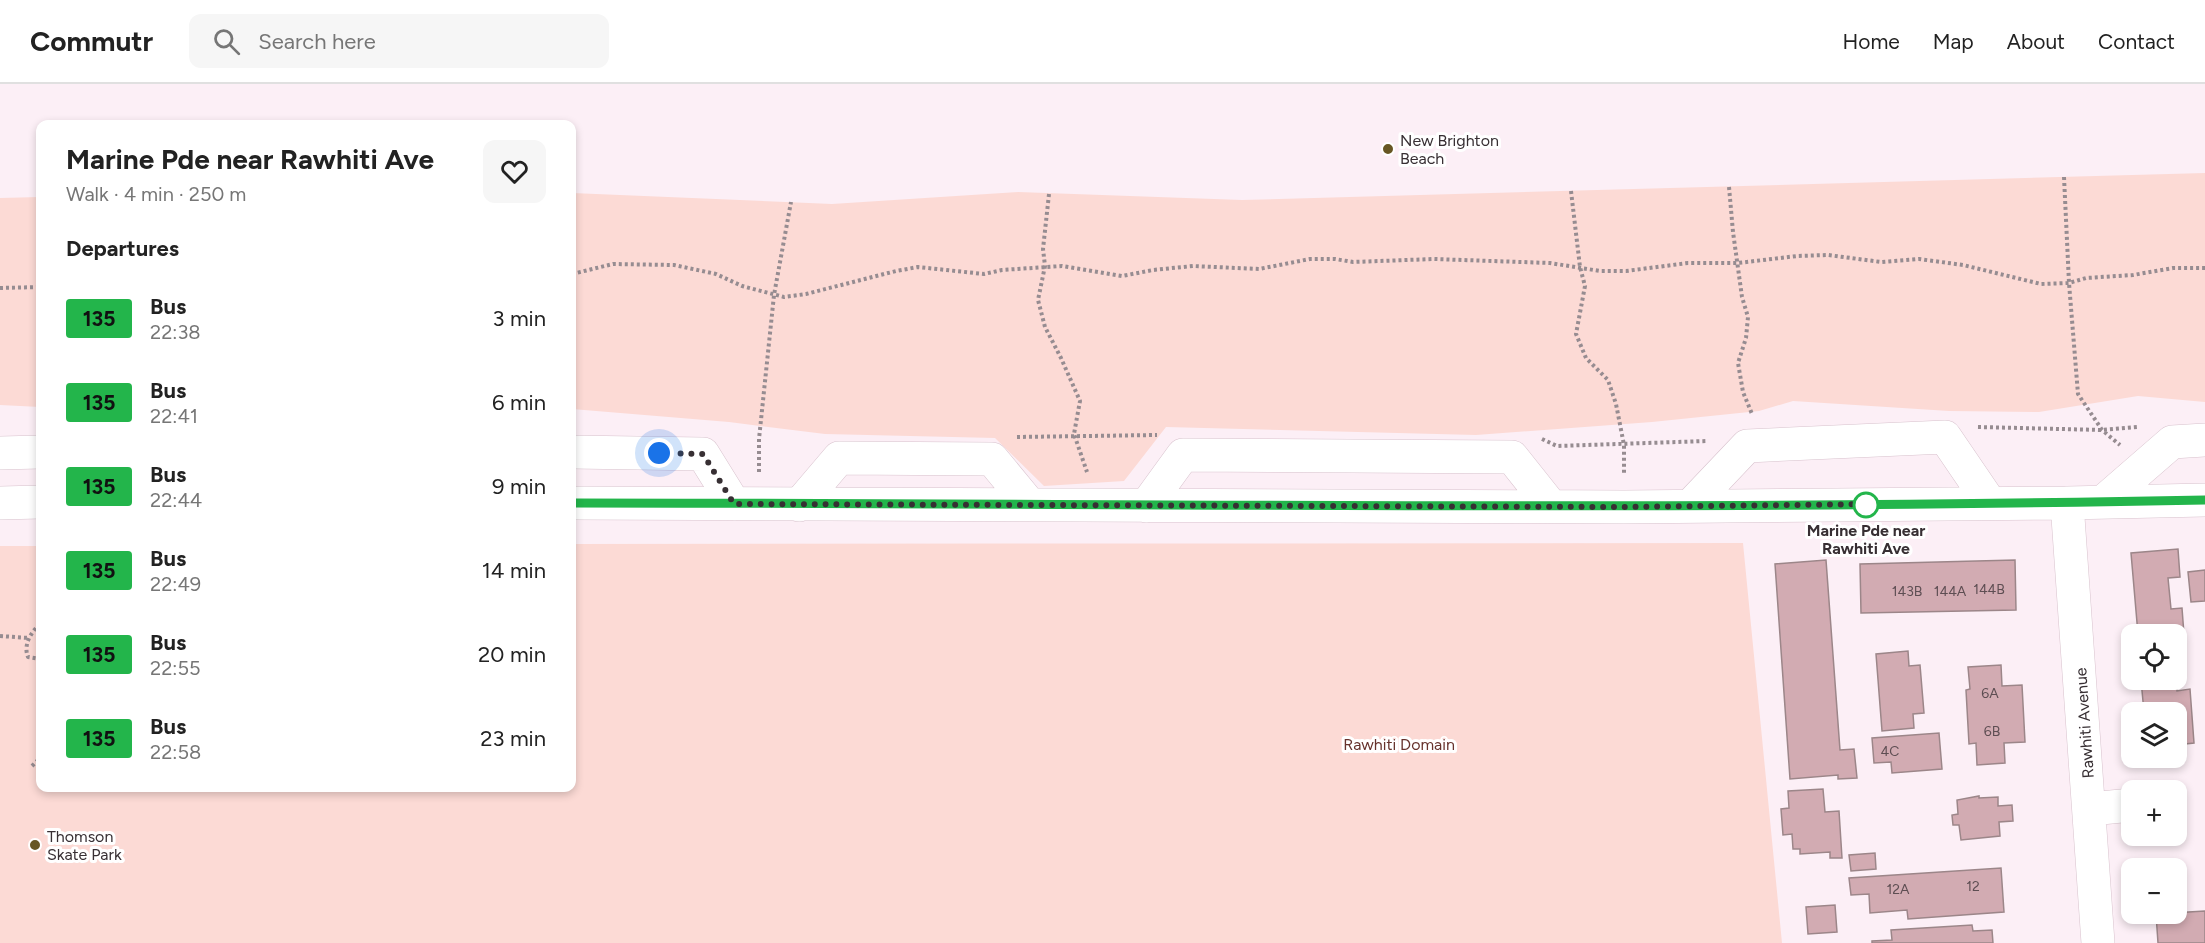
<!DOCTYPE html>
<meta charset="utf-8">
<style>
body{margin:0;font-family:Figtree,sans-serif;background:#f6f6f6;color:#222;height:100vh;display:flex;flex-direction:column;font-size:22px;white-space:nowrap}
*{box-sizing:border-box;margin:0}
p{font-size:20px;color:#767676}
.icon{flex:none;width:33px;height:33px;fill:none;stroke:currentColor;stroke-width:2;stroke-linecap:round;stroke-linejoin:round}
.map{position:relative;flex:1;overflow:hidden}
.drawer{position:absolute;left:36px;top:36px;width:540px;height:672px;display:flex;flex-direction:column;background:#fff;border-radius:12px;box-shadow:0 3px 9px #0003}
.drawer>*{flex:none}
.badge{padding:0 12px;border-radius:4px;font-size:21px;line-height:39px}
.tools{position:absolute;left:2121px;top:540px;display:grid;gap:12px}
.tools a{display:grid;place-items:center;width:66px;height:66px;border-radius:12px;background:#fff;box-shadow:0 3px 9px #0003;font-size:30px}
.you{position:absolute;width:30px;height:30px;margin:-15px;border:4px solid #fff;border-radius:50%;background:#1a73e8;box-shadow:0 0 0 9px #1a73e833}
.map>.badge{position:absolute;translate:-50% -50%;box-shadow:0 0 0 3px #fff}
h2{padding:0 30px;font-size:22px;line-height:54px}
.round{display:grid;place-items:center;flex:none;width:63px;height:63px;border-radius:12px;background:#f6f6f6}
.overview{display:flex;align-items:center;justify-content:space-between;height:102px;padding:0 30px}
h1{font-size:28px;font-weight:700;line-height:45px}
ul{padding:0;list-style:none}
li{display:flex;align-items:center;gap:18px;height:84px;padding:0 30px}
li div{flex:1}
li b{display:block;font-size:22px}
li em{font-style:normal}
li .badge{min-width:66px;font-weight:700;text-align:center}
header{display:flex;align-items:center;gap:36px;box-sizing:border-box;height:84px;padding:0 30px;background:#fff;border-bottom:2px solid #e0e0e0}
header strong{font-size:28px}
nav{display:flex;gap:33px;margin-inline-start:auto;font-size:21px}
.search{width:420px;height:54px;background:#f6f6f6;display:flex;align-items:center;gap:15px;box-sizing:border-box;padding:0 21px;border-radius:12px;color:#767676;font-size:22px}
.map>svg:first-child{display:block}
.green{fill:#fcdad5}
.building{fill:#d2abb2;stroke:#9c8689;stroke-width:1.5}
.lines{fill:none;stroke-linecap:round;stroke-linejoin:round}
.minor-casing{stroke:#d8c2cd;stroke-width:34}
.path{stroke:#968c91;stroke-width:4;stroke-dasharray:3 3;stroke-linecap:butt}
.minor{stroke:#fff;stroke-width:33}
.line-casing{stroke:#fff;stroke-width:14}
.line{stroke:#23b54b;stroke-width:9}
.walk{stroke:#372f33;stroke-width:6;stroke-dasharray:0 10.8}
.poi-dot{fill:#675623;stroke:#fff;stroke-width:2}
.stop-dot{fill:#fff;stroke:#23b54b;stroke-width:3}
.labels{text-anchor:middle;stroke-width:6;stroke-linejoin:round;paint-order:stroke}
.number-label{font-size:14px;fill:#5e4e53}
.poi-label{font-size:16px;fill:#372f33;stroke:#fff;text-anchor:start}
.stop-label{font-size:16px;font-weight:bold;fill:#372f33;stroke:#fff}
.street-label{font-size:16px;fill:#372f33;stroke:#fff}
.park-label{font-size:16px;fill:#66322c;stroke:#fff}
</style>
<header>
<strong>Commutr</strong>
<div class="search"><svg class="icon" aria-label="search" viewBox="0 0 24 24"><circle cx="10" cy="10" r="6"/><path d="M15 15l6 6"/></svg>Search here</div>
<nav><a>Home</a><a>Map</a><a>About</a><a>Contact</a></nav>
</header>
<div class="map">
<svg width="2205" height="859" viewBox="0 0 2205 859">
<rect width="100%" height="100%" fill="#fceff6"/>
<path class="green" d="M2205,89V318L2138,312L2039,328L1949,327L1793,317L1759,327L1652,338L1476,351L1166,343L1124,397L1044,402L995,354L825,350L729,338L572,325V109L832,120L1018,108L1242,116Z
M40,113V323L0,321V114Z
M1743,459L1782,859H0V462H40V704H572V460Z"/>
<path class="building" d="M2178,465L2180,493L2168,494L2171,525L2182,524L2186,577L2176,578V550H2138L2131,469Z
M1826,476L1840,666L1854,665L1857,694L1838,695V691L1790,695L1775,480Z
M2015,476L2016,526L1861,529L1860,480Z
M2205,486V517L2191,518L2188,488Z
M1908,567L1909,582L1920,581L1924,629L1913,630L1914,644L1882,647L1876,570Z
M2001,581L2002,602L2022,601L2025,658L2004,659L2005,679L1977,681L1976,659L1969,660L1966,606L1970,605L1968,583Z
M2141,596H2176L2177,607L2190,605L2194,659L2176,661V628H2144Z
M1939,649L1942,685L1892,689L1891,678L1874,679L1872,654Z
M1823,705L1825,728L1839,727L1842,774H1830V768L1800,770V765H1793L1792,750L1783,751L1781,725L1789,724L1788,707Z
M1979,712V714L1998,713V722L2012,721L2013,737L1999,738L2000,752L1961,756L1959,741H1953L1952,731L1958,730L1957,716Z
M1875,769L1876,785L1851,787L1849,771Z
M2001,784L2004,828L1908,835L1907,826L1870,829L1869,810L1851,811L1849,794Z
M1835,821L1837,848L1808,850L1806,823Z
M2205,827V859H2158L2156,830Z
M1972,841L1973,847L1992,846L1993,859H1872V857L1892,856L1891,846Z"/>
<g class="lines">
<g class="minor-casing">
<path id="minor" d="M572,368L703,370L734,420
M0,369L40,368
M2104,417L2172,358L2205,356
M0,419L40,418
M572,419L1624,423L2067,419L2205,416
M2067,419L2098,859
M799,421L839,374L992,375L1030,421
M1146,422L1183,371L1512,373L1551,422
M1690,422L1747,362L1945,353L1990,419
M2090,725L2132,721"/>
</g>
<path class="path" d="M2064,93L2069,199L2078,310L2102,346L2120,361
M1729,103L1733,148L1742,213L1748,233L1746,254L1738,279L1743,308L1752,330
M1571,107L1580,183L1585,202L1576,250L1586,274L1608,296L1616,320L1624,361V389
M1049,110L1043,165L1045,182L1038,216L1045,243L1061,274L1080,317L1074,350L1087,388
M572,190L613,180L674,181L716,190L742,202L784,213L806,210L896,187L918,183L984,190L1002,186L1062,182L1122,192L1153,186L1193,182L1259,185L1310,175H1335L1353,178L1434,175L1550,179L1600,187H1626L1688,179H1738L1797,172L1828,171L1881,178L1919,175L1963,181L2041,200L2069,199L2086,194L2133,191L2173,184H2205
M0,204L40,203
M1978,343L2102,346L2138,343
M1017,353L1157,351
M1542,355L1557,362L1707,357
M759,388V355L774,211L791,118
M40,540C31,548 23,561 28,573L40,575
M0,552L29,554
M32,682L40,674"/>
<use href="#minor" class="minor"/>
</g>
<g class="lines">
<g class="line-casing">
<path id="line" d="M572,419C1116,419 1661,427 2205,416"/>
</g>
<use href="#line" class="line"/>
<path class="walk" d="M659,369L703,370L734,420L1624,423L1875,420L1866,421"/>
</g>
<g class="poi-dot">
<circle cx="1388" cy="65" r="6"/>
<circle cx="35" cy="761" r="6"/>
</g>
<circle class="stop-dot" cx="1866" cy="421" r="12"/>
<g class="labels">
<g class="number-label">
<text x="1989" y="510">144B</text>
<text x="1907" y="512">143B</text>
<text x="1950" y="512">144A</text>
<text x="1990" y="614">6A</text>
<text x="1992" y="652">6B</text>
<text x="1890" y="672">4C</text>
<text x="1973" y="807">12</text>
<text x="1898" y="810">12A</text>
</g>
<g class="poi-label">
<text x="1400" y="62">New Brighton<tspan x="1400" dy="18">Beach</tspan></text>
<text x="47" y="758">Thomson<tspan x="47" dy="18">Skate Park</tspan></text>
</g>
<g class="stop-label">
<text x="1866" y="452">Marine Pde near<tspan x="1866" dy="18">Rawhiti Ave</tspan></text>
</g>
<g class="street-label">
<text transform="translate(2084 639) rotate(-94)" y="6">Rawhiti Avenue</text>
</g>
<g class="park-label">
<text x="1399" y="666">Rawhiti Domain</text>
</g>
</g>
</svg>
<div class="tools">
<a><svg class="icon" aria-label="locate" viewBox="0 0 24 24"><circle cx="12" cy="12" r="6"/><path d="M12 2v4M12 18v4M2 12h4M18 12h4"/></svg></a>
<a><svg class="icon" aria-label="layers" viewBox="0 0 24 24"><path d="M12 4l9 5-9 5-9-5zM3 14l9 5 9-5"/></svg></a>
<a>+</a>
<a>−</a>
</div>
<div class="you" style="left:659px;top:369px"></div>
<section class="drawer">
<div class="overview"><div><h1>Marine Pde near Rawhiti Ave</h1><p>Walk · 4 min · 250 m</p></div><a class="round"><svg class="icon" aria-label="heart" viewBox="0 0 24 24"><path d="M12 20l-8-8c-3-5 5-10 8-4 3-6 11-1 8 4z"/></svg></a></div>
<h2>Departures</h2>
<ul>
<li><span class="badge" style="background:#23b54b;color:#111">135</span><div><b>Bus</b><p>22:38</p></div><em>3 min</em></li>
<li><span class="badge" style="background:#23b54b;color:#111">135</span><div><b>Bus</b><p>22:41</p></div><em>6 min</em></li>
<li><span class="badge" style="background:#23b54b;color:#111">135</span><div><b>Bus</b><p>22:44</p></div><em>9 min</em></li>
<li><span class="badge" style="background:#23b54b;color:#111">135</span><div><b>Bus</b><p>22:49</p></div><em>14 min</em></li>
<li><span class="badge" style="background:#23b54b;color:#111">135</span><div><b>Bus</b><p>22:55</p></div><em>20 min</em></li>
<li><span class="badge" style="background:#23b54b;color:#111">135</span><div><b>Bus</b><p>22:58</p></div><em>23 min</em></li>
</ul>
</section>
</div>
